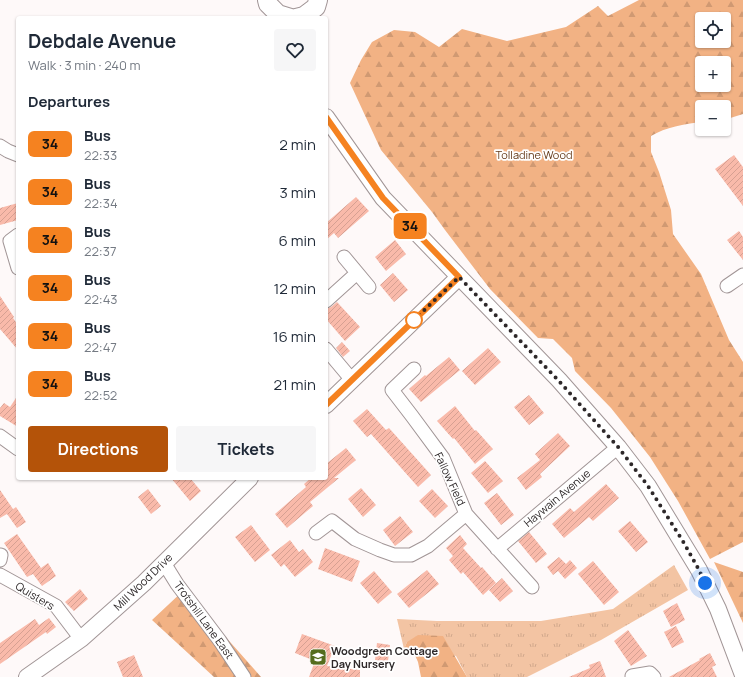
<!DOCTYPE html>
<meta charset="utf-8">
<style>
body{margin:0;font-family:Manrope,sans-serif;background:#f6f6f7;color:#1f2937;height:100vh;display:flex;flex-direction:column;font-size:15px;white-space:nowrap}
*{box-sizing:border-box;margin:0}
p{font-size:13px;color:#747a83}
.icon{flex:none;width:22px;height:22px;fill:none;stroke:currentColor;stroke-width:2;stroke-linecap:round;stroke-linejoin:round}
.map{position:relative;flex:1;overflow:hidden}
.details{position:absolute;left:16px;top:16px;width:312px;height:464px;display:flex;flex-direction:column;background:#fff;border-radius:4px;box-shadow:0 1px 3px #0004}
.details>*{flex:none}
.badge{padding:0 8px;border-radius:6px;font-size:14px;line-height:26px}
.fabs{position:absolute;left:695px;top:12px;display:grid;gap:8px}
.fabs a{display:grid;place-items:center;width:36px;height:36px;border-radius:4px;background:#fff;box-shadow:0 1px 3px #0004;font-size:20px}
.you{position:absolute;width:20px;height:20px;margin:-10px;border:3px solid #fff;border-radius:50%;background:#1a73e8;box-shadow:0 0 0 6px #1a73e833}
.map>.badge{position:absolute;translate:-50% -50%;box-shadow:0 0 0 2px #fff}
h2{padding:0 12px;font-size:15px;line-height:36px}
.round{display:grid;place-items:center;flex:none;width:42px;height:42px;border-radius:4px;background:#f6f6f7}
.summary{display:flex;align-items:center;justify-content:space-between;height:68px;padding:0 12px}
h1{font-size:19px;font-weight:700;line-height:30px}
.action{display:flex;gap:8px;margin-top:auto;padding:8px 12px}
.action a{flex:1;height:46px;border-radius:4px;background:#b45309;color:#fff;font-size:16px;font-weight:700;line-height:46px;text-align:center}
.action a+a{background:#f6f6f7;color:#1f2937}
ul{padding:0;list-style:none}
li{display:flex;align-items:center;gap:12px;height:48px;padding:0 12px}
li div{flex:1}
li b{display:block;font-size:15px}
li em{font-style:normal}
li .badge{min-width:44px;font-weight:700;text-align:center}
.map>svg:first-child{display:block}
.grass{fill:url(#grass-tufts)}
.forest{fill:url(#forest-firs);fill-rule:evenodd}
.building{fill:url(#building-hatch)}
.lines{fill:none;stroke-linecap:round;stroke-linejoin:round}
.minor-casing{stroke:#a19596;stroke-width:15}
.tertiary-casing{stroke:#a19596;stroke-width:18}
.secondary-casing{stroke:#a19596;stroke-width:20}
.minor{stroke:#fff;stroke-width:13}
.tertiary{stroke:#fff;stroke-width:16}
.secondary{stroke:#fff;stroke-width:18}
.line-casing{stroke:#fff;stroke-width:9}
.line{stroke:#f58220;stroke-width:6}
.walk{stroke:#2d2829;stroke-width:4;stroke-dasharray:0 7.2}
.stop-dot{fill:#fff;stroke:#f58220;stroke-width:2}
.labels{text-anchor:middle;stroke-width:3.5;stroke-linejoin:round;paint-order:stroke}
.park-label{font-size:11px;fill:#653a19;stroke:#fff}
.street-label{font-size:11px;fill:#2d2829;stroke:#fff}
.poi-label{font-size:11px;font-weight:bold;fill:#2d2829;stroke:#fff;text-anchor:start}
</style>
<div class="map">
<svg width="743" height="677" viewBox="0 0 743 677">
<defs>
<pattern id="grass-tufts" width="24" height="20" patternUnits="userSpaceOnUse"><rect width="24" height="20" fill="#f3c4a3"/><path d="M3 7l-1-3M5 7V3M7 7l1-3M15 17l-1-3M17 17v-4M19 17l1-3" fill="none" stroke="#d1a88c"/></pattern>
<pattern id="forest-firs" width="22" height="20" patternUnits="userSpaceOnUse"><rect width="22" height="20" fill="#f2b284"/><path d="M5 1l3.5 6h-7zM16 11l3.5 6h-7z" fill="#d09972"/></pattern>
<pattern id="building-hatch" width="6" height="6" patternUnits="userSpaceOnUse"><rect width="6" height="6" fill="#f9baaa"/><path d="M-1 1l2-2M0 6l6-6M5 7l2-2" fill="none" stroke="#d6a092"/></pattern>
</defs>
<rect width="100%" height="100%" fill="#fef9f9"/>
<path class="grass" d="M674,565L688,590L601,640L527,677H467L456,656L407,642L404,649L397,619L437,621H541L613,609Z"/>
<path class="forest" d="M639,0H743V114L724,120V107H702V122C684,124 666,127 651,136V152L659,172L671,210L673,234L701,274L729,340L743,362V542L710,559L678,501L650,457L611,408L575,371L572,358L553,339L538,338L490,289L445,230L432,212L381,150L350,83L361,60L372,42L394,30L415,32L439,47L462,29L507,41L566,27L598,6L608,16ZM702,19H724V41H702ZM702,63H724V85H702Z
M714,562L743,572V623Z
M184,590L261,677H214L152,620Z
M418,635L443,636L467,677H421L418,662L414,653L404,649L407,642Z"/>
<path class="building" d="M734,155L743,167V206L715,169Z
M356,197L369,211L338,238L334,233L326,240V223Z
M18,203V220L0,225V208Z
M739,231L743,237V260L727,240Z
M395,240L406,254L386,271L375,257Z
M393,273L408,290L394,302L380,285Z
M0,296L14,317L13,318L18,325V350L0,329Z
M337,302L360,327L345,341L326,319V309L331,307Z
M342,342L350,351L343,357L336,348Z
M488,348L501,362L475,385L462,371Z
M449,357L460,370L421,402L409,389L425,375L426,376Z
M18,395V427L0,416V408L4,403L10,407Z
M529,395L544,413L529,425L514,407Z
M455,406L475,431L476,430L493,449L475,464L454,438L453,439L437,421Z
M367,409L386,430L389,428L431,475L418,487L371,434L367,437L353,421Z
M558,433L570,446L540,474L542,477L526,490L517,478L540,460L535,454Z
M346,448L356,460L334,478H339L310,502L313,506L287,528L275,514L306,487L304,484L311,478H326V464Z
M485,461L503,481L488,493L471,473Z
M171,478H190L201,491L190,501Z
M606,484L619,498L593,521L589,517L564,538L552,524L570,508L574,512Z
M361,488L376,505L363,517L348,499Z
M148,489L161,506L151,514L138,497Z
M432,489L448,506L435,518L419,501Z
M0,490L13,509L8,513L16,507L26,522L17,528L7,514L0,518Z
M497,493L514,515L501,525L484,503Z
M400,516L413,532L395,546L383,530Z
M630,521L648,542L636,552L618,531Z
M251,525L270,550L255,562L235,537Z
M529,532L547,554L536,563L518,541Z
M17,534L41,568L48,563L56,576L42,586L33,574L27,577L4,543Z
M460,535L467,544L463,548L481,568L482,567L496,583L483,595L463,572L461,574L449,560L453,556L446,548Z
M290,540L299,552L303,549L313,562L295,577L284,564L281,567L271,555Z
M325,548L360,561L352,582L318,569Z
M559,557L566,564L570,560L577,568L565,579L558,571L553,575L547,567Z
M593,561L619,592L604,605L578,574Z
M427,570L439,584L409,608L397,594Z
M374,571L392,592L378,604L360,583Z
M502,578L513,591L500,602L489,590Z
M80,589L88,599L74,611L65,602Z
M677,603L685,620L671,627L663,611Z
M49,618L56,627L47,634L46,632L0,664V643L35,619L39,625Z
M676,626L684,642L672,648L664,632Z
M628,630L647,656L631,666L614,641Z
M302,634L335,646L327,666L360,670V677H309L315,661L295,653Z
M377,643L390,645L388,661L375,660Z
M710,653L716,665L712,667L717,677H669L700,660L699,659Z
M134,655L143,677H123L117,662Z
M600,661L606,677H569L590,668L589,665Z"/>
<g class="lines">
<g class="minor-casing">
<path id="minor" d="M0,146L8,151L18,155
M18,235L10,241L18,268
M344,257L369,287
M727,286L743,275
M326,301L357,273
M326,349L352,380
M414,369L392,390L412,416L443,458L466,514L532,587
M0,436L18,449
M316,533L332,521L355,539L380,550L394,555H411L428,546L466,514
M497,549L618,447
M0,560L1,555
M164,563L177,584L220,641L244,677
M0,575L56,606L81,639
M632,676L650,673L654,677"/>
</g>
<g class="tertiary-casing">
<path id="tertiary" d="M326,117L383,198L559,380L618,447L648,486L699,570L718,609L743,675
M326,405L459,277
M27,677L81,639L144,583L250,478"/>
</g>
<g class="secondary-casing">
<path id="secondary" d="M267,0L268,4L278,14L291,18
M296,18L304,16L316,7L318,0"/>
</g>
<use href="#minor" class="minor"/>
<use href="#tertiary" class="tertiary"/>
<use href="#secondary" class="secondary"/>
</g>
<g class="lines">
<g class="line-casing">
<path id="line" d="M326,117L383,198L459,277L326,405"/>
</g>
<use href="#line" class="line"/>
<path class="walk" d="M414,320L459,277L558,380L618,447L648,486L684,543L699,570L705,583"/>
</g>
<defs>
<g id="school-square" transform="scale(0.9)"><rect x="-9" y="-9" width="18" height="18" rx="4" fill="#556d1e" stroke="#fff"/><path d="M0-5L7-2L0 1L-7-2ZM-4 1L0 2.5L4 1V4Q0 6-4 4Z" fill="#fff"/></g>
</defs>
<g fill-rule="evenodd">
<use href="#school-square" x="318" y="657"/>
</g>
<circle class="stop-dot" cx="414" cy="320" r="8"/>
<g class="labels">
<g class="park-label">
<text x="534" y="159">Tolladine Wood</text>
</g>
<g class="street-label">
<text transform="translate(450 479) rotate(65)" y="4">Fallow Field</text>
<text transform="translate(557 498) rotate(-40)" y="4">Haywain Avenue</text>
<text transform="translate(143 582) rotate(-44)" y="4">Mill Wood Drive</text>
<text transform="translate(35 596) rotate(31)" y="4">Quisters</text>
<text transform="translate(204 620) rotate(54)" y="4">Trotshill Lane East</text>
</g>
<g class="poi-label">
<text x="331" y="655">Woodgreen Cottage<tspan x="331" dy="13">Day Nursery</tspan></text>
</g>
</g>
</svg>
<div class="fabs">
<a><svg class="icon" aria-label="locate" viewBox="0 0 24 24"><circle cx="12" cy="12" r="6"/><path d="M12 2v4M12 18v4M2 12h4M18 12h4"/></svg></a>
<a>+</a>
<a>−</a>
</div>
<div class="you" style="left:705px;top:583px"></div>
<b class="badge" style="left:410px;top:226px;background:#f58220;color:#111">34</b>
<section class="details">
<div class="summary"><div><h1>Debdale Avenue</h1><p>Walk · 3 min · 240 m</p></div><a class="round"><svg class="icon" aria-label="heart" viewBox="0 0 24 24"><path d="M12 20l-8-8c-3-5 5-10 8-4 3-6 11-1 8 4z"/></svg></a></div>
<h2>Departures</h2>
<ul>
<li><span class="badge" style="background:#f58220;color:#111">34</span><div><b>Bus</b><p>22:33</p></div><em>2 min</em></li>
<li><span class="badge" style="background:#f58220;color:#111">34</span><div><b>Bus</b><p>22:34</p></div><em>3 min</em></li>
<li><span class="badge" style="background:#f58220;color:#111">34</span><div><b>Bus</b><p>22:37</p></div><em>6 min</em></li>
<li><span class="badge" style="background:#f58220;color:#111">34</span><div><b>Bus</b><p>22:43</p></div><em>12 min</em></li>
<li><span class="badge" style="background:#f58220;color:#111">34</span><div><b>Bus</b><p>22:47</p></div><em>16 min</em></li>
<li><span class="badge" style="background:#f58220;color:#111">34</span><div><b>Bus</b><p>22:52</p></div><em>21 min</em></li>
</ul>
<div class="action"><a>Directions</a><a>Tickets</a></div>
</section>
</div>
